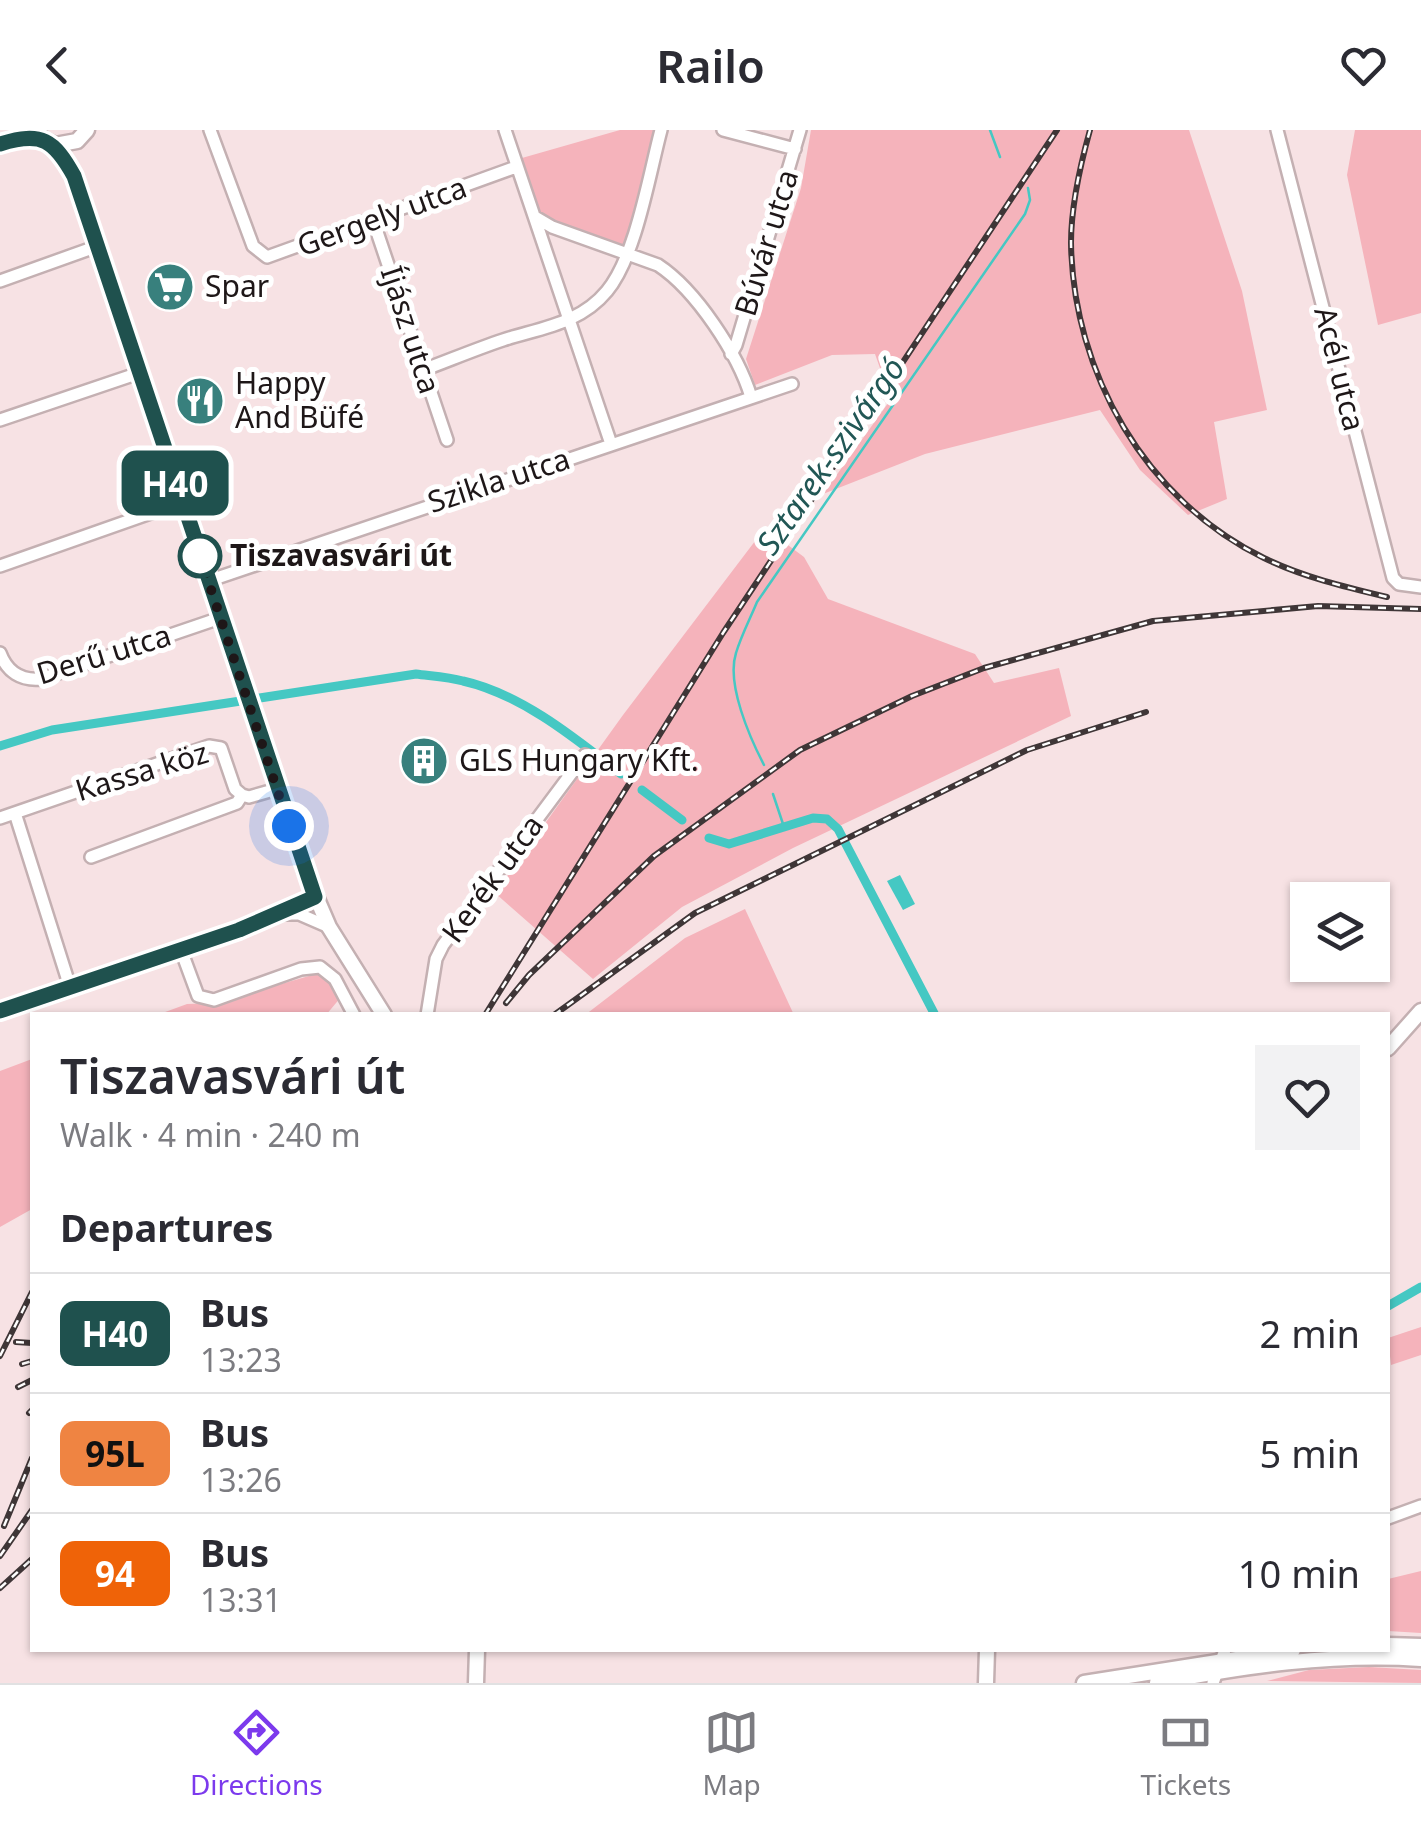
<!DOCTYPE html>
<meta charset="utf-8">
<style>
body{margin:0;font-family:"Noto Sans",sans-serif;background:#f2f2f3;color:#2b2b33;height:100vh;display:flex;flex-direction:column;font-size:38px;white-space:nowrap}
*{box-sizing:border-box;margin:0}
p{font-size:32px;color:#7c7c81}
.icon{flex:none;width:55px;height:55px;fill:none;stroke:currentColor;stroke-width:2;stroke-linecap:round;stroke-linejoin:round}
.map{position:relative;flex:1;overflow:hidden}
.details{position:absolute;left:30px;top:882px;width:1360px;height:640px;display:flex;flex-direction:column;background:#fff;border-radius:0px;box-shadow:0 2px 8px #0004}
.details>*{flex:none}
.badge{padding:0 20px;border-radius:15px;font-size:35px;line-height:65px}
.buttons{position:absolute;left:1290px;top:752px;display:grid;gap:20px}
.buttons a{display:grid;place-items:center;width:100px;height:100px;border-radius:0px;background:#fff;box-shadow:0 2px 8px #0004;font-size:50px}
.you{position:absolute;width:50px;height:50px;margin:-25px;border:8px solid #fff;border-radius:50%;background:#1a73e8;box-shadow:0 0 0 15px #1a73e833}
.map>.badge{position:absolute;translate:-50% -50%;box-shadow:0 0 0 5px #fff}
h2{padding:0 30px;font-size:38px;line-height:90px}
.round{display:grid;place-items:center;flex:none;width:105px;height:105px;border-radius:0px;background:#f2f2f3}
.head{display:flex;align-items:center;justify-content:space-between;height:170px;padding:0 30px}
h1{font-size:48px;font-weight:600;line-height:75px}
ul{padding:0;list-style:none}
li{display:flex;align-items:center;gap:30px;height:120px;padding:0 30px;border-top:2px solid #e1e1e2}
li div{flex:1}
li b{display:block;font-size:38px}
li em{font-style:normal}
li .badge{min-width:110px;font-weight:700;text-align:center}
header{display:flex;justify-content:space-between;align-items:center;height:130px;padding:0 30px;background:#fff;font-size:45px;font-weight:600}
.tabs{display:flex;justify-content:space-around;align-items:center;height:140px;border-top:2px solid #e1e1e2;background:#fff;font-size:28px;color:#7c7c81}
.tabs a{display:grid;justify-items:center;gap:5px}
.tabs .selected{color:#7c3aed}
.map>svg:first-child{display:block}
.green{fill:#f5b3bb}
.water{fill:#45c8c3}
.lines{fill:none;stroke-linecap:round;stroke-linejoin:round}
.stream{stroke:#45c8c3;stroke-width:2.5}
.canal{stroke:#45c8c3;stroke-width:9}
.minor-casing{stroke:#c4b0b2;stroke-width:16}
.major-casing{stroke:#c4b0b2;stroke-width:19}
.minor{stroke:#fff;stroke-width:11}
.major{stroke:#fff;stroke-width:14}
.rail-casing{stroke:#3f3637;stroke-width:6}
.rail{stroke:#fff;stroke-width:2.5;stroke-dasharray:8;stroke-linecap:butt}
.line-casing{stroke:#fff;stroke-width:22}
.line{stroke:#1f514e;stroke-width:15}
.walk{stroke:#1e1718;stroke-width:10;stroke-dasharray:0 18}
.stop-dot{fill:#fff;stroke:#1f514e;stroke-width:5}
.labels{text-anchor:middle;stroke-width:10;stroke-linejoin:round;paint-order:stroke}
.street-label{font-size:30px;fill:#1e1718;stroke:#fff}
.poi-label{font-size:30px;fill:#1e1718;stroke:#fff;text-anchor:start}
.stop-label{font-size:30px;font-weight:bold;fill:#1e1718;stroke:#fff;text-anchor:start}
.water-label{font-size:32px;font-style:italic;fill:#215755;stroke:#fff}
</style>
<header><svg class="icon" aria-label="back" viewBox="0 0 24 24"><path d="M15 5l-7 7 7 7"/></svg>Railo<svg class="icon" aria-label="heart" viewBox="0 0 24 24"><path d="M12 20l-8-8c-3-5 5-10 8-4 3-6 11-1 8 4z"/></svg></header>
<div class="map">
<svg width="1421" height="1553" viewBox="0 0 1421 1553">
<rect width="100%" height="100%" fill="#f7e2e4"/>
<path class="green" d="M620,0H657L626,117L538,85L522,28Z
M811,0H1189L1242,161L1267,280L1214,292L1227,369L1188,385L1140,340L1100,280L925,324L823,364L891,269L875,224L832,225L755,255L746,229L801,58Z
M1355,0H1421V183L1378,195L1347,45Z
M765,398L804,427L828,469L975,524L994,553L1059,538L1071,586L793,718L682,777L593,849L495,763L623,585Z
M745,779L794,885H585L685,808Z
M323,842L341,867L326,885H157L187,874L215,873Z
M32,929V1079L0,1097V941Z
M1421,1197V1225L1391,1235L1388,1208Z
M1421,1441V1503L1388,1501V1449Z
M1369,1537L1421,1540V1553L1267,1551L1309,1540Z"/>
<path class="water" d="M900,745L915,774L903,780L887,751Z"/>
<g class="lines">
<path class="stream" d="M990,0L1000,27
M764,635C750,608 726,554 736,523C741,506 750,489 757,472L1025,84L1030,70L1028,58
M773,664L784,697"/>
<path class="canal" d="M0,616L52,600L416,544C431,546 448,547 463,551C521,564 575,608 621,644
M642,660L682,690
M709,708L729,714L813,688L827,689L838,699L935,885
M1388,1176L1421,1157"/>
<g class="minor-casing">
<path id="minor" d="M210,0L253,116L267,127L516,37
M505,0L611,314
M723,0L795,19
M1277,0L1393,448L1399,454L1421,457
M7,12L42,9
M535,87L552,97L658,135C696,160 738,224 751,267
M373,90L447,310
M0,151L98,116
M731,224L736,215L800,0
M423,240C450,230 476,219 503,210C540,198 580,194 607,161C636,126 649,45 661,0
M0,290L139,243
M0,436L182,372
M208,451L792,254
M0,523C7,542 21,551 41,549L220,488
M15,683L70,857
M0,688L209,616L221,618L235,659L242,665
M91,727L237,673L242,665L249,667L277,659
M284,784H299L329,797
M181,820L198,866L214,870L301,839L320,837L335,849L354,885
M0,881L239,800L315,767
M427,885L436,829L443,815L585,625
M1388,1388L1421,1376
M1213,1553L1225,1520"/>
</g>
<g class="major-casing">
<path id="major" d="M37,0L42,9L55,15L74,46L305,741L329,797L384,885
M55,15L77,11L87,0
M1388,918L1421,881
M1388,1515L1421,1516
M476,1553L477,1520
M986,1553L987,1520
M1084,1553L1293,1520
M1157,1553C1243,1536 1333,1523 1421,1529"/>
</g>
<use href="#minor" class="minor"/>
<use href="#major" class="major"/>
<g class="rail-casing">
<path id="rail" d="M1090,0C1080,36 1071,75 1071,113C1073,242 1145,370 1264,428C1303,447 1345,457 1387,467
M506,873L529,845L654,726L800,620L912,566L984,538L1153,491L1318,476L1421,479
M485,885L723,503L1057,0
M554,885L695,783L1027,620L1146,582
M16,1212L32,1213
M0,1226L32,1162
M22,1234L32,1231
M18,1257L32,1250
M29,1283L32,1280
M4,1396L32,1328
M0,1426L32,1380
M0,1458L32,1429"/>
</g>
<use href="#rail" class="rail"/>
</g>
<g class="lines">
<g class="line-casing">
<path id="line" d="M0,14C42,1 54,10 74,46L315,767L239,800L0,881"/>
</g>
<use href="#line" class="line"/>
<path class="walk" d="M200,426L289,696"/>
</g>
<defs>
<g id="supermarket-disc" transform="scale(2.5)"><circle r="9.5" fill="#38807d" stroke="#fff"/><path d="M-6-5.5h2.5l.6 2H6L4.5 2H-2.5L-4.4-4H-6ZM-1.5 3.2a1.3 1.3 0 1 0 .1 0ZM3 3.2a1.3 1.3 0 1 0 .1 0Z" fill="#fff"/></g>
<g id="restaurant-disc" transform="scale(2.5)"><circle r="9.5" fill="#38807d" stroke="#fff"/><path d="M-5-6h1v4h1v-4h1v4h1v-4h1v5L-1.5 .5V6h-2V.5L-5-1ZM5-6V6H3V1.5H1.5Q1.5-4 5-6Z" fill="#fff"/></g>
<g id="building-disc" transform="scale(2.5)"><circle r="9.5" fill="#38807d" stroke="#fff"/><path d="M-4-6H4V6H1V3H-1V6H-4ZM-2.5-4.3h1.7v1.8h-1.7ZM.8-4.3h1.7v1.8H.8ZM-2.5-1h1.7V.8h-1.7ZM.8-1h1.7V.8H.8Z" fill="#fff"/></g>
</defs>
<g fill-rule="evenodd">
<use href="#supermarket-disc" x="170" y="157"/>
<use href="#restaurant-disc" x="200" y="271"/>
<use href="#building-disc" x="424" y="631"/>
</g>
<circle class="stop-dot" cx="200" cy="426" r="20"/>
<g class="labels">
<g class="street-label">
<text transform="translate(382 87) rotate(-20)" y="10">Gergely utca</text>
<text transform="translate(767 113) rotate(-73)" y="10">Búvár utca</text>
<text transform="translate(410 200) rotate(72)" y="10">Íjász utca</text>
<text transform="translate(1339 239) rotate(76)" y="10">Acél utca</text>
<text transform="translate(499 351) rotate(-18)" y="10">Szikla utca</text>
<text transform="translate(104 525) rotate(-17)" y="10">Derű utca</text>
<text transform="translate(142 642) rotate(-17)" y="10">Kassa köz</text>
<text transform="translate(493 749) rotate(-54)" y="10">Kerék utca</text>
</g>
<g class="poi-label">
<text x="205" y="167">Spar</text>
<text x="235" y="264">Happy<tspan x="235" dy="34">And Büfé</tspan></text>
<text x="459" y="641">GLS Hungary Kft.</text>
</g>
<g class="stop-label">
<text x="230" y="436">Tiszavasvári út</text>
</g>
<g class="water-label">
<text transform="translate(831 326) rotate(-55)" y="11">Sztarek-szivárgó</text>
</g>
</g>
</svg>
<div class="buttons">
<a><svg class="icon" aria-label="layers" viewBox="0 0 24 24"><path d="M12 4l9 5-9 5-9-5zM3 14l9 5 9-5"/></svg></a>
</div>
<div class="you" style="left:289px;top:696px"></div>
<b class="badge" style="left:175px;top:353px;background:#1f514e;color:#fff">H40</b>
<section class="details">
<div class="head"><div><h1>Tiszavasvári út</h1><p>Walk · 4 min · 240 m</p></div><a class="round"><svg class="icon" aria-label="heart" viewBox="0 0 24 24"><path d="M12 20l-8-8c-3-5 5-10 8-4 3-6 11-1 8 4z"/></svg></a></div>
<h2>Departures</h2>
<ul>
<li><span class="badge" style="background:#1f514e;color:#fff">H40</span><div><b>Bus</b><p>13:23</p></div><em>2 min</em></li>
<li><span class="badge" style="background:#ef8442;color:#111">95L</span><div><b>Bus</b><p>13:26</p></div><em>5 min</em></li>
<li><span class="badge" style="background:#ef6308;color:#fff">94</span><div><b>Bus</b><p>13:31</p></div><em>10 min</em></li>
</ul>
</section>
</div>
<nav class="tabs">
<a class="selected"><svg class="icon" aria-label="directions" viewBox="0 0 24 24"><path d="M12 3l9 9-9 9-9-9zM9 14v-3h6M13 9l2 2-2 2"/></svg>Directions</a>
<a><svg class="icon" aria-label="map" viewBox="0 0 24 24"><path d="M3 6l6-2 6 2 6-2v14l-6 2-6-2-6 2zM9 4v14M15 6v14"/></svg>Map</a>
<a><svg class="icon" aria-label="tickets" viewBox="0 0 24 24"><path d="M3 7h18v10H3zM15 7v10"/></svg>Tickets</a>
</nav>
